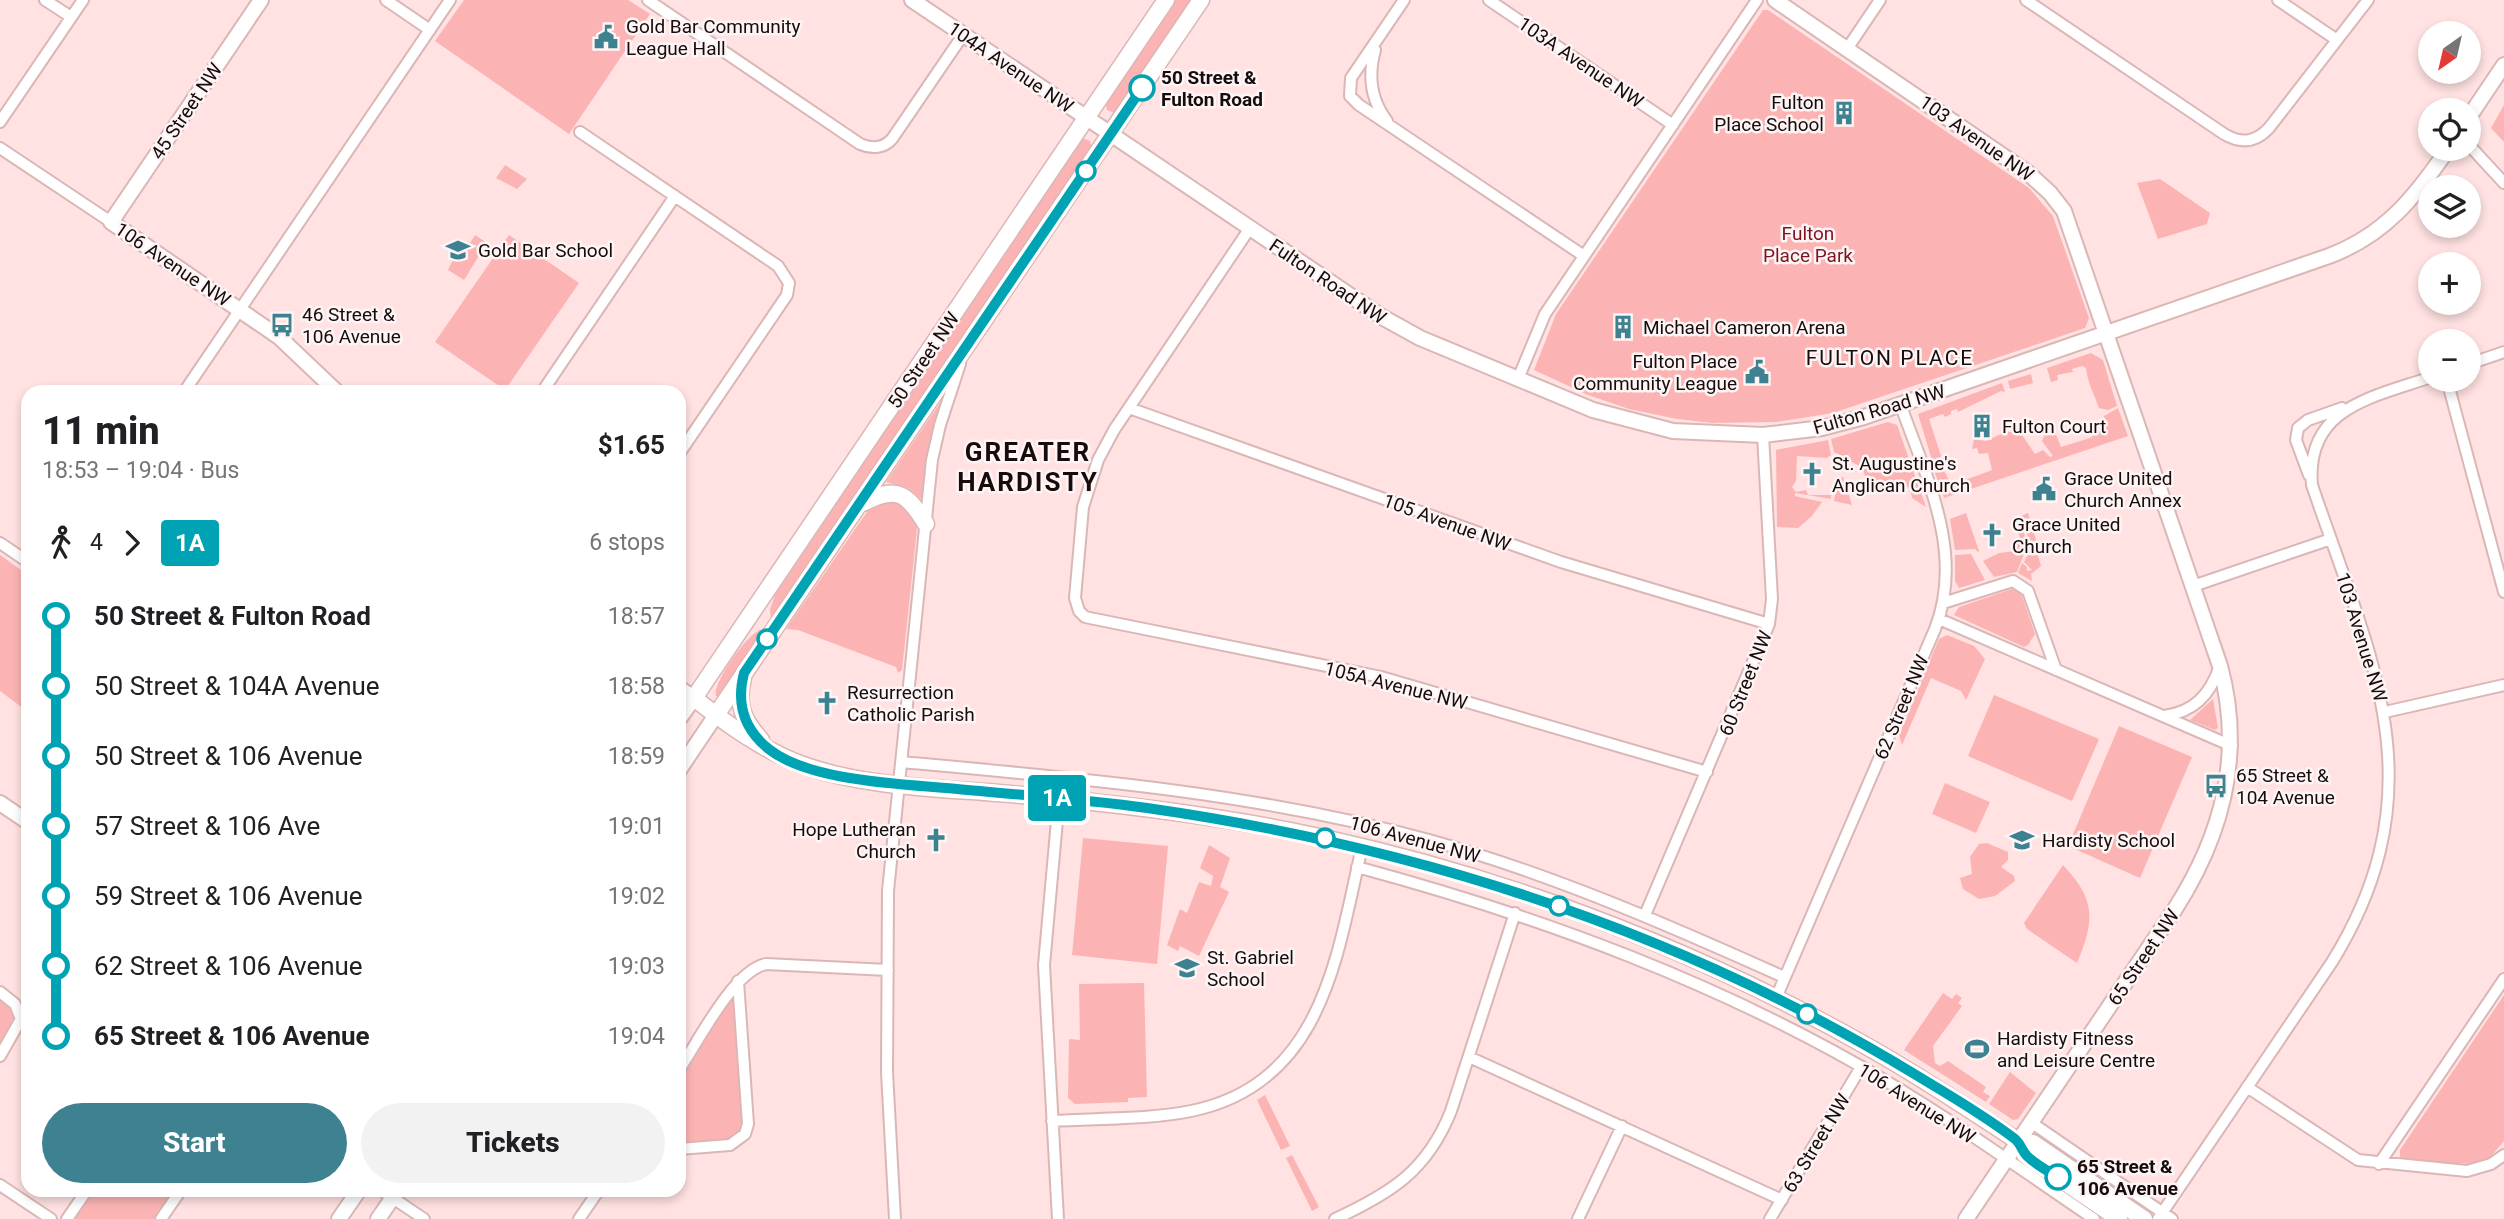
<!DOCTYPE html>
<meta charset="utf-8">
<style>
body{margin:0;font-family:Roboto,sans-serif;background:#f2f2f2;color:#202124;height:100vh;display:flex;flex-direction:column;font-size:26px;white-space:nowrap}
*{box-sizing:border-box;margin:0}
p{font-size:23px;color:#757577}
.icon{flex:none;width:38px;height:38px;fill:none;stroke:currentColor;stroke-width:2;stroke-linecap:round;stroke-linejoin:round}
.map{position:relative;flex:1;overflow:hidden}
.details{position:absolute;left:21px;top:385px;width:665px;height:812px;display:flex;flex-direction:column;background:#fff;border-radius:21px;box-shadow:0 4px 10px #0003}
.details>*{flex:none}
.badge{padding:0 14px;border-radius:5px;font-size:24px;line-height:46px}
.needle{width:46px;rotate:214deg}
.controls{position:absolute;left:2418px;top:21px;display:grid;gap:14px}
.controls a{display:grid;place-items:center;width:63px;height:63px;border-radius:50%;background:#fff;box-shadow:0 4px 10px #0003;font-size:35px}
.map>.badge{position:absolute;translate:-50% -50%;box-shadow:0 0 0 4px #fff}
.legs{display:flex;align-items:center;gap:10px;height:77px;padding:0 21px;font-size:23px}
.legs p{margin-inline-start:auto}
.head{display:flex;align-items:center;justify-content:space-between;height:119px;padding:0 21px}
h1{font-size:38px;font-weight:800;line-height:52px}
.primary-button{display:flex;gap:14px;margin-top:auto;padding:14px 21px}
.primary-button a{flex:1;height:80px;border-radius:42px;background:#3e8191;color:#fff;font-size:28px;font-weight:800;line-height:80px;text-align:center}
.primary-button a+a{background:#f2f2f2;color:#202124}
ul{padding:0 21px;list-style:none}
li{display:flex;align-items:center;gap:24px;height:70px;font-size:26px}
li i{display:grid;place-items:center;width:10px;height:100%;margin:0 9px;background:currentColor}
li i::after{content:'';width:18px;height:18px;margin:-9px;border:5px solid;border-radius:50%;background:#fff}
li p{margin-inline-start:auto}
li:first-child i{background:linear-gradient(#0000 50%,currentColor 0)}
li:last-child i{background:linear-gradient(currentColor 50%,#0000 0)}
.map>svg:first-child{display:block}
.green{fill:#fbb4b3}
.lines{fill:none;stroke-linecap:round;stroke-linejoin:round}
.minor-casing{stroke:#dab7b6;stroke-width:14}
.tertiary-casing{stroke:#dab7b6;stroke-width:18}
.secondary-casing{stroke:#dab7b6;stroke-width:19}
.minor{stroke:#fff;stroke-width:10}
.tertiary{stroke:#fff;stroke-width:14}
.secondary{stroke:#fff;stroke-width:16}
.line-1-casing{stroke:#fff;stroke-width:16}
.line-1{stroke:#00a3b4;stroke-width:10}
.stop-1-dot{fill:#fff;stroke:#00a3b4;stroke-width:3.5}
.labels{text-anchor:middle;stroke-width:5;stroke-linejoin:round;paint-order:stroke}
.poi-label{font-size:19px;fill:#170b0b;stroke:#fdf5f5;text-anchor:start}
.street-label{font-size:19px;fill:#170b0b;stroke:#fdf5f5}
.stop-label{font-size:19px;font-weight:bold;fill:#170b0b;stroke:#fdf5f5;text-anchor:start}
.park-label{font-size:19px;fill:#7e1322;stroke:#fdf5f5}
.neighbourhood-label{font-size:21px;letter-spacing:2px;fill:#170b0b;stroke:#fdf5f5}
.district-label{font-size:26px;font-weight:bold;letter-spacing:2px;fill:#170b0b;stroke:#fdf5f5}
</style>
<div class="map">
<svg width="2504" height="1219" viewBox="0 0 2504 1219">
<rect width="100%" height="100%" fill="#ffe2e1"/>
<path class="green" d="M464,0H628L650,14L569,134L435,41Z
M1174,0H1193L1115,113L1107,110L1105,101Z
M1763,10H1768L2029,188L2053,216L2089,318L2085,328L1833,413L1777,422L1713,423L1677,419L1629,409L1588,395L1534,370L1556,314Z
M2504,105V142L2491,128Z
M1082,138L1090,141L1092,149L771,620L770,609L775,595Z
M505,165L527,179L517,189L496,178Z
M2160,179L2210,213L2207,224L2158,239L2137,183Z
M475,235L487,243L464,280L448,270L462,241L469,245Z
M509,235L579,283L505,390L435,342Z
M2091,353L2103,360L2117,406L2108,410L2099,408C2094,394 2088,384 2086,368L2082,366L2072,369L2073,372L2057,375L2058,380L2051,382L2047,368Z
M2031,374L2033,383L2010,389L2008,381Z
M2002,383L2005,392L2001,391L1958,412L1957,409L1951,411V414L1945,417L1943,414L1929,419L1941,456L1935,470L1918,414Z
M944,397L924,499L922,500L908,488L886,482Z
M2118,408L2128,436L1944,498L1935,473L1944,471L1952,485L1992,470L1988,453L1979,454L1977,448L1972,449L1974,439L1986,441L2005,432H2020L2035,454L2043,450L2050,457L2053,456L2042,441L2047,429L2053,427L2061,447L2090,438L2098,431L2105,432L2104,416Z
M1888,422L1897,425L1926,507L1912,498L1910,489L1903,483L1873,492L1861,467L1834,452L1831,439Z
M1828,440L1831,455L1827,458L1797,456L1796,481L1792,487L1796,492L1806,490L1808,495H1831V499L1795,493V496L1822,502L1812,516L1798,528L1777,527L1776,450Z
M1843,477L1852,505L1834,501L1838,478Z
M899,500L916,518L917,529L902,670L898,673L896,667L798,630L786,629L869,509L875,503Z
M1966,513L1979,551L1978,552L1975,549L1955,550L1950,519Z
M2028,513L2037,543H2030L2021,516Z
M2022,525L2027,546L2017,572L1994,577L1983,561L1999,553L2015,551L2013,545L2021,542L2017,527Z
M2031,548L2033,553L2037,552L2041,566L2031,574L2032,581L2018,573L2022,563L2027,567V571L2032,570L2024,562Z
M1971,554L1985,580L1959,588L1955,581V555Z
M0,555L28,575V712L0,691Z
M2012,589L2021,593L2035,634L2028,645L2024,647L1954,615L1959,607Z
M761,630L764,633L721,696H716C712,684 748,632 761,630Z
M1947,635L1974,646L1985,659L1966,700L1961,691L1931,678L1902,745L1899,735L1939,639Z
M1994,695L2099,739L2072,801L1968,756Z
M2213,699L2218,728L2215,730L2190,720Z
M2119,726L2192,757L2140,878L2068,846Z
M1945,783L1990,802L1976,833L1932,814Z
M1083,838L1168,846L1157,964L1072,955Z
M1987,843L2008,852V860L2001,867L2014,876L2015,881L1995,896L1979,899L1963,889L1960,878L1972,874L1970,857L1979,844Z
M1209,845L1230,858L1220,887L1229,892L1199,956L1180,946L1178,951L1167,945L1180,909L1187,913L1199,882L1211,886L1213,876L1200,868Z
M2063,865C2096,900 2095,920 2077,963L2027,929L2024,923Z
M738,981L748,1124L743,1138L679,1149V1070Z
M1144,983L1147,1097L1128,1098V1102L1075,1104L1068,1098L1069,1039L1080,1040L1079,984Z
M0,992L21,1014L0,1056Z
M1943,993L1952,999L1956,994L1962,998L1958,1003L1962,1006L1933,1046L1935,1063L1940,1066L1948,1061L1986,1087L1983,1092L1990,1096L1986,1102L1904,1050Z
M2504,995V1141L2488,1160L2477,1164L2405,1161L2400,1157V1150Z
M2010,1072L2036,1093L2018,1119L2013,1120L1989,1104Z
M1265,1095L1290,1146L1281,1150L1257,1100Z
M1292,1155L1319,1207L1312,1211L1286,1158Z
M87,1190H181L161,1219H67Z"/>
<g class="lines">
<g class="minor-casing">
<path id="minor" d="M45,0L71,17
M386,0L430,30
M648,0L860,144C872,149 884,148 892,139L963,35
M1404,0L1351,78L1350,96L1359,105L1584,256
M1489,0L1673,125
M2026,0L2224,134C2241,144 2255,143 2269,128L2368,0
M2278,0L2337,40
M1847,49L1880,0
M1375,50C1368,75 1371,100 1387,121
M0,122L83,0
M580,132L778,266L789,283L787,295L679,454
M2469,145L2504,183
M0,148L111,222
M1250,228L1114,430L1098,460L1083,507L1075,598L1079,611L1085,617L1381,677L1707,772
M2469,364L2504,352
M1518,379L1545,314L1757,0
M2447,380L2504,592
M184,392L450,0
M542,392L675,196
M1129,408L1561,562L1769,624
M2309,475L2296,440L2298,428L2308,420L2342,408
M0,543L28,562
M2193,586L2331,539
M1943,603L2013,581L2028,591L2056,670
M1939,619L2232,746
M2385,712L2504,685
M2164,716C2194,712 2210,695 2220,666
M901,762C1079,778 1256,793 1429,840C1552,874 1668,925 1784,977
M1357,867C1542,917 1721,983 1886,1081C1958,1124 2025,1172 2094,1219
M1645,915L1769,624L1772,599L1763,435
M0,992L15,1004L21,1019L0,1056
M1776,998L1935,629C1965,553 1926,477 1901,406
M1469,1057L1782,1200
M679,1070C698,1042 733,971 766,964L888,970
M2247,1087L2358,1160L2467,1171L2491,1164L2504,1155
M1052,1121C1098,1118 1146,1120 1191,1111C1323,1084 1337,956 1362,847
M2032,1123L2172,1219
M679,1149L730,1145L745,1134L748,1124L738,981
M2379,1164L2504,979
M0,1185L51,1219
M381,1190L424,1219
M67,1219L87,1190
M161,1219L181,1190
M579,1219L599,1190
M895,1219L887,1072L888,891L932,460L940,425L960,364
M1058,1219L1044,965L1059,798
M1335,1219C1391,1193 1427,1171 1451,1111L1515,913
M1578,1219L1622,1126
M1770,1219L1861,1067
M2158,1219L2332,962C2440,787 2371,659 2312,485C2305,407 2374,397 2431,377"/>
</g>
<g class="tertiary-casing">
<path id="tertiary" d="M261,0L111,222L279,337L337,392
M912,0L1382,317L1420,338L1593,410L1673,431L1763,435L1822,428L1864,417L2329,256C2385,235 2415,197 2448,149
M1775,0L2028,173L2050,193L2064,211L2220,666C2244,754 2223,834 2175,909L1966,1219
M2469,117L2504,65
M679,688L694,698L679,719
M679,770L716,715
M0,803L28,822
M339,1219L359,1190
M378,1219L398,1190"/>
</g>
<g class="secondary-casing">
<path id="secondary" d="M1166,0L694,698C727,724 762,750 803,765C871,789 949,788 1021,795C1122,804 1225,816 1324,838C1514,880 1699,951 1868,1047C1920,1076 1969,1109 2019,1142L2033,1143L2144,1219
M863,503C897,485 907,493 926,524
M743,678C736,705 743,720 761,740
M716,715L1201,0
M2019,1142L2025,1155L2119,1219"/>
</g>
<use href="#minor" class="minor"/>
<use href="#tertiary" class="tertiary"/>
<use href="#secondary" class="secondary"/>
</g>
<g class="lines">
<g class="line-1-casing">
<path id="line-1" d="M1142,88L744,673C736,704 744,730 770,750C812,782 905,784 957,789C1020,795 1084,799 1147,808C1420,847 1680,931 1916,1075C1949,1095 1984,1115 2015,1139C2021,1144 2022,1151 2027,1156C2036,1165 2048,1171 2058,1177"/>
</g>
<use href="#line-1" class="line-1"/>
</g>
<defs>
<g id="civic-bare" transform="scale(1.89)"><path d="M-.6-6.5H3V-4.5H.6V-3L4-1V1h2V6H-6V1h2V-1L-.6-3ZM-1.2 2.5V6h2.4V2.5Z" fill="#3e8191" stroke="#fdf5f5" stroke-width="2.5" paint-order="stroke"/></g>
<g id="building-bare" transform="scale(1.89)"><path d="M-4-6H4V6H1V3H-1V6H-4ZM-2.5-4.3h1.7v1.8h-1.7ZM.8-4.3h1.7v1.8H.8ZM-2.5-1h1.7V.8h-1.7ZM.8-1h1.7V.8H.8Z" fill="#3e8191" stroke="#fdf5f5" stroke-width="2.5" paint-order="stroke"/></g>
<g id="school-bare" transform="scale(1.89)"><path d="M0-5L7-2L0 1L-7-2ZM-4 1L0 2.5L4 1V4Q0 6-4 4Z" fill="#3e8191" stroke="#fdf5f5" stroke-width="2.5" paint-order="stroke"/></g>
<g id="bus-bare" transform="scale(1.89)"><path d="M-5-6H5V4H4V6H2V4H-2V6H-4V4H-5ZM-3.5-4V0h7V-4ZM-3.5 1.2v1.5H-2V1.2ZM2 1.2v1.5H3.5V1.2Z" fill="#3e8191" stroke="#fdf5f5" stroke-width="2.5" paint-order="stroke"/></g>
<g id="church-bare" transform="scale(1.89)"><path d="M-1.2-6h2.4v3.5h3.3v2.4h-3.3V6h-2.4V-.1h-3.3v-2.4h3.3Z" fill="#3e8191" stroke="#fdf5f5" stroke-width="2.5" paint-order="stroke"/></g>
<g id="stadium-bare" transform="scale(1.89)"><path d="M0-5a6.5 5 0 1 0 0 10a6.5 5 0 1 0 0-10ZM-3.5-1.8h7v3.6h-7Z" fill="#3e8191" stroke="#fdf5f5" stroke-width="2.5" paint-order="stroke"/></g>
</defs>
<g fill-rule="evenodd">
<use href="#civic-bare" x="606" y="37"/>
<use href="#building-bare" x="1844" y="113"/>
<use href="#school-bare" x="458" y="250"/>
<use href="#bus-bare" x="282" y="325"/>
<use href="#building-bare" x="1623" y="327"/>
<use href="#civic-bare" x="1757" y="372"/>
<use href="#building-bare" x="1982" y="426"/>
<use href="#church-bare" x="1812" y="474"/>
<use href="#civic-bare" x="2044" y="489"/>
<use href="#church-bare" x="1992" y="535"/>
<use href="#church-bare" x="827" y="703"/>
<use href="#bus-bare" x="2216" y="786"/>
<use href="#church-bare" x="936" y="840"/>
<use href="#school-bare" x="2022" y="840"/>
<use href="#school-bare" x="1187" y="968"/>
<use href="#stadium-bare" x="1977" y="1049"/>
</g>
<g class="stop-1-dot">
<circle cx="1142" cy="88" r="12"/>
<circle cx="1086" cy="171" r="9"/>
<circle cx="767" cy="639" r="9"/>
<circle cx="1325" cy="838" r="9"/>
<circle cx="1559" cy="906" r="9"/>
<circle cx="1807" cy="1014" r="9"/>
<circle cx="2058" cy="1177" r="12"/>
</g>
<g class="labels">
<g class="poi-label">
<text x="626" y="33">Gold Bar Community<tspan x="626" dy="22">League Hall</tspan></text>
<text x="1824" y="109" text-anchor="end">Fulton<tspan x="1824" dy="22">Place School</tspan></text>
<text x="478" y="257">Gold Bar School</text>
<text x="302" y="321">46 Street &amp;<tspan x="302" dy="22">106 Avenue</tspan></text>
<text x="1643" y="334">Michael Cameron Arena</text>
<text x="1737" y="368" text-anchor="end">Fulton Place<tspan x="1737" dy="22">Community League</tspan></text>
<text x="2002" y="433">Fulton Court</text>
<text x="1832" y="470">St. Augustine's<tspan x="1832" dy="22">Anglican Church</tspan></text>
<text x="2064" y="485">Grace United<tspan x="2064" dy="22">Church Annex</tspan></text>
<text x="2012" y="531">Grace United<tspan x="2012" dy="22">Church</tspan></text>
<text x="847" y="699">Resurrection<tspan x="847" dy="22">Catholic Parish</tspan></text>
<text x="2236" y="782">65 Street &amp;<tspan x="2236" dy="22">104 Avenue</tspan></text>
<text x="916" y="836" text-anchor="end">Hope Lutheran<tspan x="916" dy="22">Church</tspan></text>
<text x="2042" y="847">Hardisty School</text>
<text x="1207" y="964">St. Gabriel<tspan x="1207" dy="22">School</tspan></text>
<text x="1997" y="1045">Hardisty Fitness<tspan x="1997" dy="22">and Leisure Centre</tspan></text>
</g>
<g class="street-label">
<text transform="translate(1581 62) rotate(34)" y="7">103A Avenue NW</text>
<text transform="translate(1011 67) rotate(34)" y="7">104A Avenue NW</text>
<text transform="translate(186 111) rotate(-56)" y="7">45 Street NW</text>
<text transform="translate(1977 138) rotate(35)" y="7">103 Avenue NW</text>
<text transform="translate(173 264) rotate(34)" y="7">106 Avenue NW</text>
<text transform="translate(1328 281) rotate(34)" y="7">Fulton Road NW</text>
<text transform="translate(923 360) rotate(-56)" y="7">50 Street NW</text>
<text transform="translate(1879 409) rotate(-16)" y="7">Fulton Road NW</text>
<text transform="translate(1447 522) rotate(20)" y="7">105 Avenue NW</text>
<text transform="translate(2362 637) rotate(73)" y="7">103 Avenue NW</text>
<text transform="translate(1745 683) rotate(-68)" y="7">60 Street NW</text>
<text transform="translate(1396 685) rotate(14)" y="7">105A Avenue NW</text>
<text transform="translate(1901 707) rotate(-67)" y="7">62 Street NW</text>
<text transform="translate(1415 839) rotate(15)" y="7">106 Avenue NW</text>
<text transform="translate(2143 957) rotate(-56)" y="7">65 Street NW</text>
<text transform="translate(1917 1103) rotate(32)" y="7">106 Avenue NW</text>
<text transform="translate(1816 1143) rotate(-59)" y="7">63 Street NW</text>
</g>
<g class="stop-label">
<text x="1161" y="84">50 Street &amp;<tspan x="1161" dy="22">Fulton Road</tspan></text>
<text x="2077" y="1173">65 Street &amp;<tspan x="2077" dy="22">106 Avenue</tspan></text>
</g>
<g class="park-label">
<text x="1808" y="240">Fulton<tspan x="1808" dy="22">Place Park</tspan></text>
</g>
<g class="neighbourhood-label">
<text x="1890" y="365">FULTON PLACE</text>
</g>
<g class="district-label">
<text x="1028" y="461">GREATER<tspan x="1028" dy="30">HARDISTY</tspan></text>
</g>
</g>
</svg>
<div class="controls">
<a><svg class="needle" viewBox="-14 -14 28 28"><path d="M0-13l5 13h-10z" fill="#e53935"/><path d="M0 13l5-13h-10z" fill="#757577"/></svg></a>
<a><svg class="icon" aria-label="locate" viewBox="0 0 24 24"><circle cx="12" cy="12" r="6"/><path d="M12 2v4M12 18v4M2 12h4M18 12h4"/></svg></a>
<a><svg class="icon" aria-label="layers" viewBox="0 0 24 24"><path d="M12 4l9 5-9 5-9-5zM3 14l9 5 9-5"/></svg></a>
<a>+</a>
<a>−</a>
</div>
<b class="badge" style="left:1057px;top:798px;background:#00a3b4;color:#fff">1A</b>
<section class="details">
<div class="head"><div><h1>11 min</h1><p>18:53 – 19:04 · Bus</p></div><b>$1.65</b></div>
<div class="legs"><svg class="icon" aria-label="walk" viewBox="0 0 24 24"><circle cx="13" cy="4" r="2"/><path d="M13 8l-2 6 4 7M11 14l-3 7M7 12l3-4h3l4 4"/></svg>4<svg class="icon" aria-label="forward" viewBox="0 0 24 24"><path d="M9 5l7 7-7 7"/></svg><b class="badge" style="background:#00a3b4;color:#fff">1A</b><p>6 stops</p></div>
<ul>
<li><i style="color:#00a3b4"></i><b>50 Street &amp; Fulton Road</b><p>18:57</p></li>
<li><i style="color:#00a3b4"></i><span>50 Street &amp; 104A Avenue</span><p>18:58</p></li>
<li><i style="color:#00a3b4"></i><span>50 Street &amp; 106 Avenue</span><p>18:59</p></li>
<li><i style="color:#00a3b4"></i><span>57 Street &amp; 106 Ave</span><p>19:01</p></li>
<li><i style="color:#00a3b4"></i><span>59 Street &amp; 106 Avenue</span><p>19:02</p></li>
<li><i style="color:#00a3b4"></i><span>62 Street &amp; 106 Avenue</span><p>19:03</p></li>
<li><i style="color:#00a3b4"></i><b>65 Street &amp; 106 Avenue</b><p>19:04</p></li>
</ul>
<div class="primary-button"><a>Start</a><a>Tickets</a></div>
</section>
</div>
